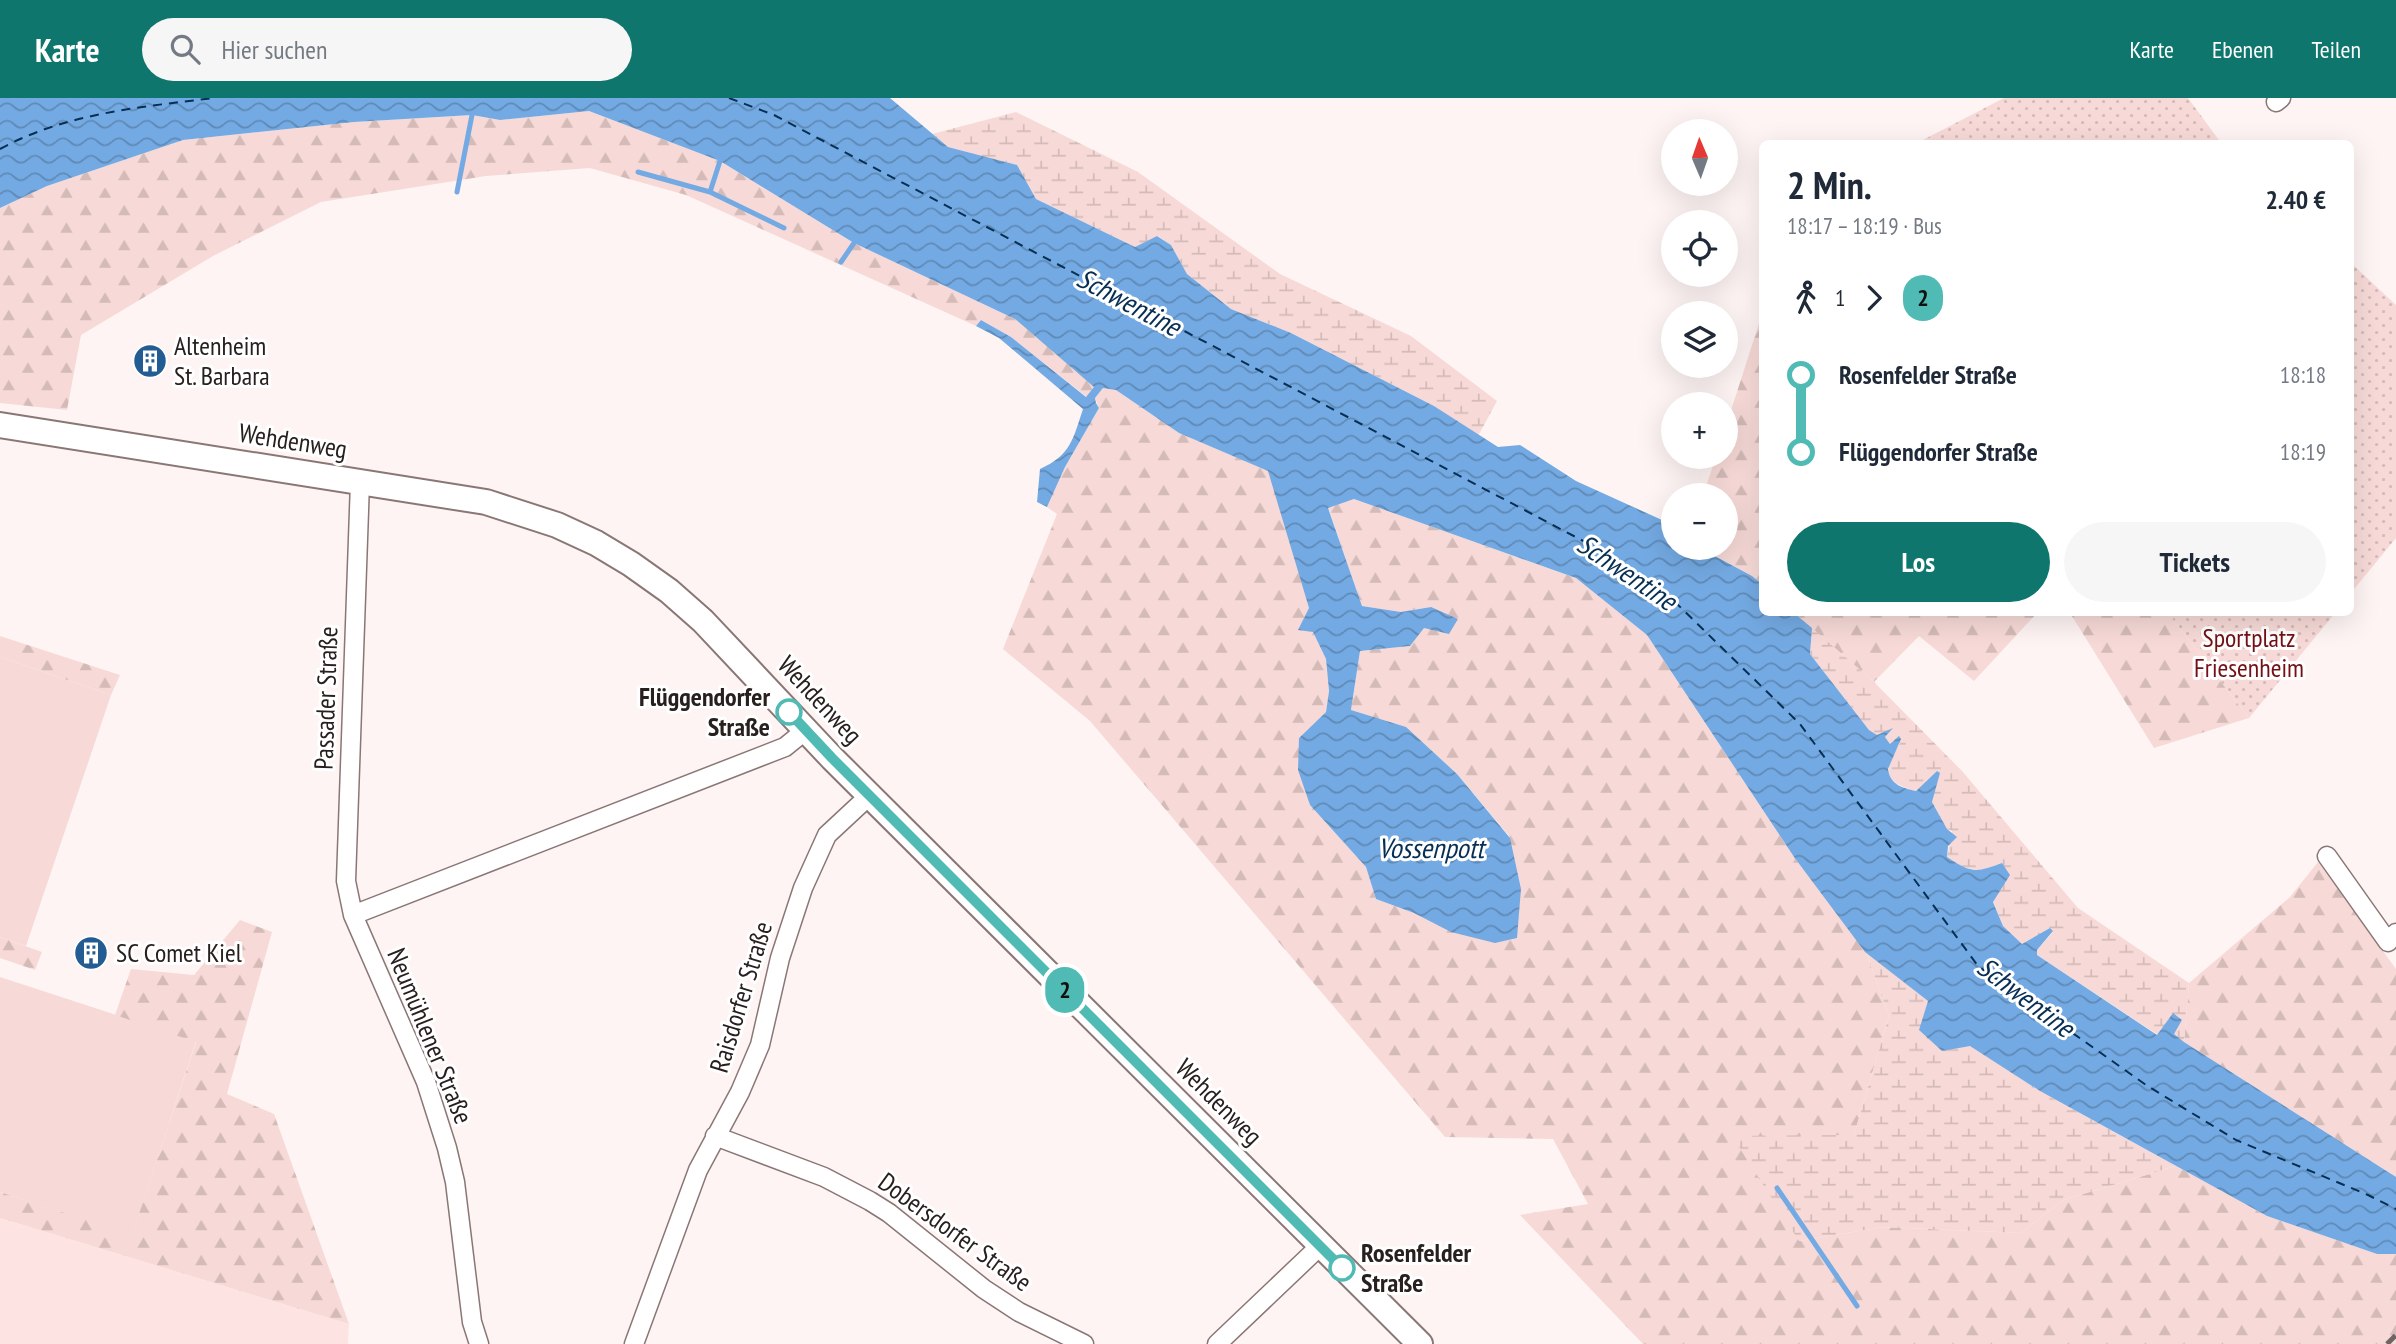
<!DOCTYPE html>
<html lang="de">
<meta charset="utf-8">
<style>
body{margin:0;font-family:"PT Sans Narrow",sans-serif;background:#f6f6f7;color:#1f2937;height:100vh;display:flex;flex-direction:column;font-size:26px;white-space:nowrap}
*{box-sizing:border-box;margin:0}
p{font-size:23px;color:#747a83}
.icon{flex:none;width:38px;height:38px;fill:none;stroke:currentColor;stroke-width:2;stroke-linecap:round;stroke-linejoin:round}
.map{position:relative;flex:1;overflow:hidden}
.details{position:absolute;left:1759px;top:42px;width:595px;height:476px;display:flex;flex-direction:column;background:#fff;border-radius:10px;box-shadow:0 7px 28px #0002}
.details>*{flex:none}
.badge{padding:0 14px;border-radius:23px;font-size:24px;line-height:46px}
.needle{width:46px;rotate:358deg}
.controls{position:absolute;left:1661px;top:21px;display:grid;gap:14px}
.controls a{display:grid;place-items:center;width:77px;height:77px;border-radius:50%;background:#fff;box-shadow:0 7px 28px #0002;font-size:35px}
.map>.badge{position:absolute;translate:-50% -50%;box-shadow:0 0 0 4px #fff}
.legs{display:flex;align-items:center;gap:10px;height:77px;padding:0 28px;font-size:23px}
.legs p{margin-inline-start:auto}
.summary{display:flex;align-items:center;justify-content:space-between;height:119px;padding:0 28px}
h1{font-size:38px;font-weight:800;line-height:52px}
.cta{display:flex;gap:14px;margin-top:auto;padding:14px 28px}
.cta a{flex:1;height:80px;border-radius:42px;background:#0f766e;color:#fff;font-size:28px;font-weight:800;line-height:80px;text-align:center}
.cta a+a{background:#f6f6f7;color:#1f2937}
ul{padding:0 28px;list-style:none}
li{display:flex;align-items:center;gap:24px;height:77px;font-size:26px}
li i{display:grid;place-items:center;width:10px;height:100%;margin:0 9px;background:currentColor}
li i::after{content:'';width:18px;height:18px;margin:-9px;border:5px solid;border-radius:50%;background:#fff}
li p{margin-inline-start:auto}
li:first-child i{background:linear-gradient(#0000 50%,currentColor 0)}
li:last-child i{background:linear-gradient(currentColor 50%,#0000 0)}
header{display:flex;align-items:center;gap:42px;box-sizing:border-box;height:98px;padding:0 35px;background:#0f766e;color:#fff}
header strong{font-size:33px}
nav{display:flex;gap:38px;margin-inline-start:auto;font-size:24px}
.search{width:490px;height:63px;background:#f6f6f7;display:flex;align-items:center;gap:18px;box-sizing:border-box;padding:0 24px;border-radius:38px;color:#747a83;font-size:26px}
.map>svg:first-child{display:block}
.built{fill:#fde4e2}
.grass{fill:#f7dad7}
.forest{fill:url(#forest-firs)}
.wetland{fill:url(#wetland-marsh)}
.park{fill:url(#park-dots)}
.water{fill:url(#water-waves)}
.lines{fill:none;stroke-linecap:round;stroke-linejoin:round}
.stream{stroke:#74aae3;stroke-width:5}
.ferry{stroke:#072f54;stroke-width:2;stroke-dasharray:9 7;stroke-linecap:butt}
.minor-casing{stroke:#8a7775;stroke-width:21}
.secondary-casing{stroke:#8a7775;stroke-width:28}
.minor{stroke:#fff;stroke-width:18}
.secondary{stroke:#fff;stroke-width:24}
.rail{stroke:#6e6564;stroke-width:5;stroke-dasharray:12 12;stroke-linecap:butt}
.line-1-casing{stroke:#fff;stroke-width:16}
.line-1{stroke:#50bbb4;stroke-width:10}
.stop-1-dot{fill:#fff;stroke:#50bbb4;stroke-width:3.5}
.labels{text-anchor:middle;stroke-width:6;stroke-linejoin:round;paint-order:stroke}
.poi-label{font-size:26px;fill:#28201f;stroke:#fff;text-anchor:start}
.street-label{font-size:26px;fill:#28201f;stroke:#fff}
.park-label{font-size:26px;fill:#721014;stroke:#fff}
.stop-label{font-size:26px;font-weight:bold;fill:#28201f;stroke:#fff;text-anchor:end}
.water-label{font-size:28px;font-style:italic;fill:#072f54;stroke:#fff}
</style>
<header>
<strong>Karte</strong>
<div class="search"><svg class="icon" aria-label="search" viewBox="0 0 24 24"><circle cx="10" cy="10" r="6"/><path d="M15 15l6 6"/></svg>Hier suchen</div>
<nav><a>Karte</a><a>Ebenen</a><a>Teilen</a></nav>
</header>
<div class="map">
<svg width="2396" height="1246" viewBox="0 0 2396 1246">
<defs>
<pattern id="forest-firs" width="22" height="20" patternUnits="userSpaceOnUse" patternTransform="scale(1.75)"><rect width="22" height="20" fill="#f7dad7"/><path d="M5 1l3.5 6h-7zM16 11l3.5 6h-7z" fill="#d4bbb8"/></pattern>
<pattern id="wetland-marsh" width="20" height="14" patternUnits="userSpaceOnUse" patternTransform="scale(1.75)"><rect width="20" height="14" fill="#f7dad7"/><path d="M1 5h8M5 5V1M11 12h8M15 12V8" fill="none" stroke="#d4bbb8"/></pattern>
<pattern id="park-dots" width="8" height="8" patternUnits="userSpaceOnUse" patternTransform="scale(1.75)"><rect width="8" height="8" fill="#f7dad7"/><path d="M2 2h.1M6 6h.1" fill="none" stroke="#d4bbb8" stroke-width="1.8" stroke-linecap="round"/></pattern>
<pattern id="water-waves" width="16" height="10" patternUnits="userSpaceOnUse" patternTransform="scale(1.75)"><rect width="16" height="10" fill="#74aae3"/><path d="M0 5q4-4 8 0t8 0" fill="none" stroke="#5f8ab7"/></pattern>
</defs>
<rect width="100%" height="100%" fill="#fdf4f3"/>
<path class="built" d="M0,1120L349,1226L348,1246H0Z"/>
<path class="grass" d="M0,559L111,597L26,848L0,839Z
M0,879L196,943L132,1138L0,1094Z"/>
<path class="forest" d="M589,13L720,63L854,145L1015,221L1095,289L1087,299L1011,239L981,222L976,228L686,97L590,70L486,78L321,104L213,158L81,237L67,312L0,305V110L47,88L183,42L354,24L472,17L500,22Z
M1762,216V486L1752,478L1700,450H1726V397H1703L1716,359H1726V328Z
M1103,290L1116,292L1179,335L1269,373L1309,510L1313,534L1326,561L1329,593L1326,614L1299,640L1310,707L1366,769L1376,801L1414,815L1510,739L1457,676L1406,630L1351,612L1360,553L1410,548L1431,509L1401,514L1362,508L1328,409L1354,401L1576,480L1647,537L1794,759L1866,854L1889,918L1854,1037L1799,1143L1883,1129L2021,1135L2063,1102L2176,1068L2267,1118L2377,1156H2396V1246H1643L1520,1117L1588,1106L1553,1041L1445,1039L1090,623L1003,551L1057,416L1047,409L1065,369L1099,310L1095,300Z
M1794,515H2037L1974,583L1919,538L1874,584Z
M2070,515H2168L2249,620L2154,650Z
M0,538L120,577L111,597L0,559Z
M2318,764L2396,871V1079L2184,944L2189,885L2290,799Z
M240,822L272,834L227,996L274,1016L349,1226L0,1120V1094L132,1137L196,944L115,917L131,871L194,877Z
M0,839L42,854L35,872L0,860Z"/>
<path class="wetland" d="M1016,14L1138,74L1280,176L1411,238L1497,303L1478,338L1434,308L1291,235L1231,211L1187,176L1171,147L1158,138L1135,149L1036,101L1016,67L948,49L932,36Z
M1812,530L1874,584L1962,673L2078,810L2189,885L2184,944L2173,936V916L2158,937L2037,857V852L2053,834L2022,846L2003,828L1981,773L1963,769L1947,759L1952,733L1947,731L1932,704L1937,673L1916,693C1881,683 1884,673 1900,645L1890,646L1885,639L1891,632L1877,637L1869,632L1810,556Z
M1866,854L1928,903L1970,947L2040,993L2176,1068L2063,1102L2021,1135L1883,1129L1799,1143L1732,1038L1854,1037L1889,918Z"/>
<path class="park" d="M2004,0H2188L2221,45H1917Z
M2350,164L2396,207V440L2350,496Z
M2168,515H2335L2249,620Z"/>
<path class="water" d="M0,0H890L948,49L1017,67L1036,101L1135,149L1157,138L1171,147L1187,176L1231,211L1291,235L1434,308L1498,349L1520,347L1576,383L1673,427V450H1700L1752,478L1762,486V514L1794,515L1812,530L1810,556L1869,632L1877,637L1893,630L1885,639L1890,646L1899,638L1901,641L1888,671C1890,687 1903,690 1916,693L1937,673L1940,675L1932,704L1947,731L1957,739L1948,748L1947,759C1971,775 1976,775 2002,765L2010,777L1993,804L2003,828L2022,846L2050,830L2053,833L2037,852V857L2157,937L2173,915L2182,922L2174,936L2184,944L2396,1079V1156H2377L2267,1118L2040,993L1970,948L1942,953L1919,932L1928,903L1865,854L1794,759L1647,537L1576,480L1354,401L1328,410L1362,508L1401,514L1431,509L1458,521L1449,536L1424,530L1410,548L1360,553L1351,612L1406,629L1457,676L1510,740L1521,791L1517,840L1495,845L1451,834L1414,815L1376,801L1366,769L1310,707L1298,672L1299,640L1326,614L1329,593L1326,561L1313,534L1298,532L1309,510L1268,373L1179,335L1116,292L1103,290L1095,300L1096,305L1099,310L1065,369L1047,409L1037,404L1040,371C1071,357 1073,341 1083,311L999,240L976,228L981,222L1011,239L1086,299L1094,289L1015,221L854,145L720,63L589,13L500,22L472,17L354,24L183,42L47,88L0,110Z"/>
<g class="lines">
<path class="stream" d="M638,74L710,94L784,130
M457,94L472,17
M710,94L720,63
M841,164L854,145
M1777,1090L1857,1208"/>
<path class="ferry" d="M729,0L774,17L1589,446L1673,502L1800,626L1978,868L2146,987L2236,1042L2368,1097L2396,1111
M0,51C66,15 141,9 214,0"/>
<g class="minor-casing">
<path id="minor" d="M2276,4L2281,0
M360,384L346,783L353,817L426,984L447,1050L455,1084L472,1224L479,1246
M2327,758L2388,844L2396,835
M353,817L785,649L806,632
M715,1038L824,1079L870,1103L889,1115L984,1191L1019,1214L1084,1246
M634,1246L698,1072L740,994L760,947L780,860L803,790L827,737L870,697
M1217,1246L1320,1148"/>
</g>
<g class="secondary-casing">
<path id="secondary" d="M0,327L486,404L557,427L596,445L631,466L669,493L703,523L832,660L1420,1246"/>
</g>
<use href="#minor" class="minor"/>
<use href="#secondary" class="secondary"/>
<path class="rail" d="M2387,1246L2396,1237"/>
</g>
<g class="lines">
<g class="line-1-casing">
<path id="line-1" d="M789,614L832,660L1342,1170"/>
</g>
<use href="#line-1" class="line-1"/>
</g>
<defs>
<g id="building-disc" transform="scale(1.75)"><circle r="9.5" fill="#225c93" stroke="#fff"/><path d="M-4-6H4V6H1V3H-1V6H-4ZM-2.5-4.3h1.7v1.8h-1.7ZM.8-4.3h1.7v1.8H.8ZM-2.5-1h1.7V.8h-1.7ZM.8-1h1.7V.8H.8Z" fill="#fff"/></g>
</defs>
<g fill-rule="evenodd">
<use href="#building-disc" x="150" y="263"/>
<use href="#building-disc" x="91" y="855"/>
</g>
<g class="stop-1-dot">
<circle cx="789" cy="614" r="12"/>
<circle cx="1342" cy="1170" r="12"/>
</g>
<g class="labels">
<g class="poi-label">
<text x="174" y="257">Altenheim<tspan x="174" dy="30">St. Barbara</tspan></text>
<text x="116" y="864">SC Comet Kiel</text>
</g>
<g class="street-label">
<text transform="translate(293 343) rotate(9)" y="9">Wehdenweg</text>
<text transform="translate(326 600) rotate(-88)" y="9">Passader Straße</text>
<text transform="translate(820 602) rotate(47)" y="9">Wehdenweg</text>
<text transform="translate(741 899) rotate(-73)" y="9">Raisdorfer Straße</text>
<text transform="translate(430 938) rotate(68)" y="9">Neumühlener Straße</text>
<text transform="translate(1219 1004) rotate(45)" y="9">Wehdenweg</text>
<text transform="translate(955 1134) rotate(36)" y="9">Dobersdorfer Straße</text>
</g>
<g class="park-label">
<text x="2249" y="549">Sportplatz<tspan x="2249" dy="30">Friesenheim</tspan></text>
</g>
<g class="stop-label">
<text x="770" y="608">Flüggendorfer<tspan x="770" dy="30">Straße</tspan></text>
<text x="1361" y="1164" text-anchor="start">Rosenfelder<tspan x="1361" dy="30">Straße</tspan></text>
</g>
<g class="water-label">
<text transform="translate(1129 204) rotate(28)" y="10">Schwentine</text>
<text transform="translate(1627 474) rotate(34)" y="10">Schwentine</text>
<text x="1431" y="760">Vossenpott</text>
<text transform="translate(2026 899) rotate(37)" y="10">Schwentine</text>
</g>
</g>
</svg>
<div class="controls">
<a><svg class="needle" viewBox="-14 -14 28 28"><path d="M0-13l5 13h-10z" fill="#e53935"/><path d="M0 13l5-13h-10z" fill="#747a83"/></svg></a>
<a><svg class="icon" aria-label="locate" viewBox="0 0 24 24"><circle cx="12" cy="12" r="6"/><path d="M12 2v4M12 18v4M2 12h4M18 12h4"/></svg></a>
<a><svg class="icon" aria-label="layers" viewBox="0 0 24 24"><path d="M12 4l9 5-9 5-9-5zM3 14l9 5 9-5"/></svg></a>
<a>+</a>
<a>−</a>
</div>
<b class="badge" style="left:1065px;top:892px;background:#50bbb4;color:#111">2</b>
<section class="details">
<div class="summary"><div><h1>2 Min.</h1><p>18:17 – 18:19 · Bus</p></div><b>2.40 €</b></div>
<div class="legs"><svg class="icon" aria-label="walk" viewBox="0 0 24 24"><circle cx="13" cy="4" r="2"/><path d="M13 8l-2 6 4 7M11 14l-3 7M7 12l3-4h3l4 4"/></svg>1<svg class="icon" aria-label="forward" viewBox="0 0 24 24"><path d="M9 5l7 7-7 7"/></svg><b class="badge" style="background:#50bbb4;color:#111">2</b></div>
<ul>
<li><i style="color:#50bbb4"></i><b>Rosenfelder Straße</b><p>18:18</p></li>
<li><i style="color:#50bbb4"></i><b>Flüggendorfer Straße</b><p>18:19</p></li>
</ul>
<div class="cta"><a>Los</a><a>Tickets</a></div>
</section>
</div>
